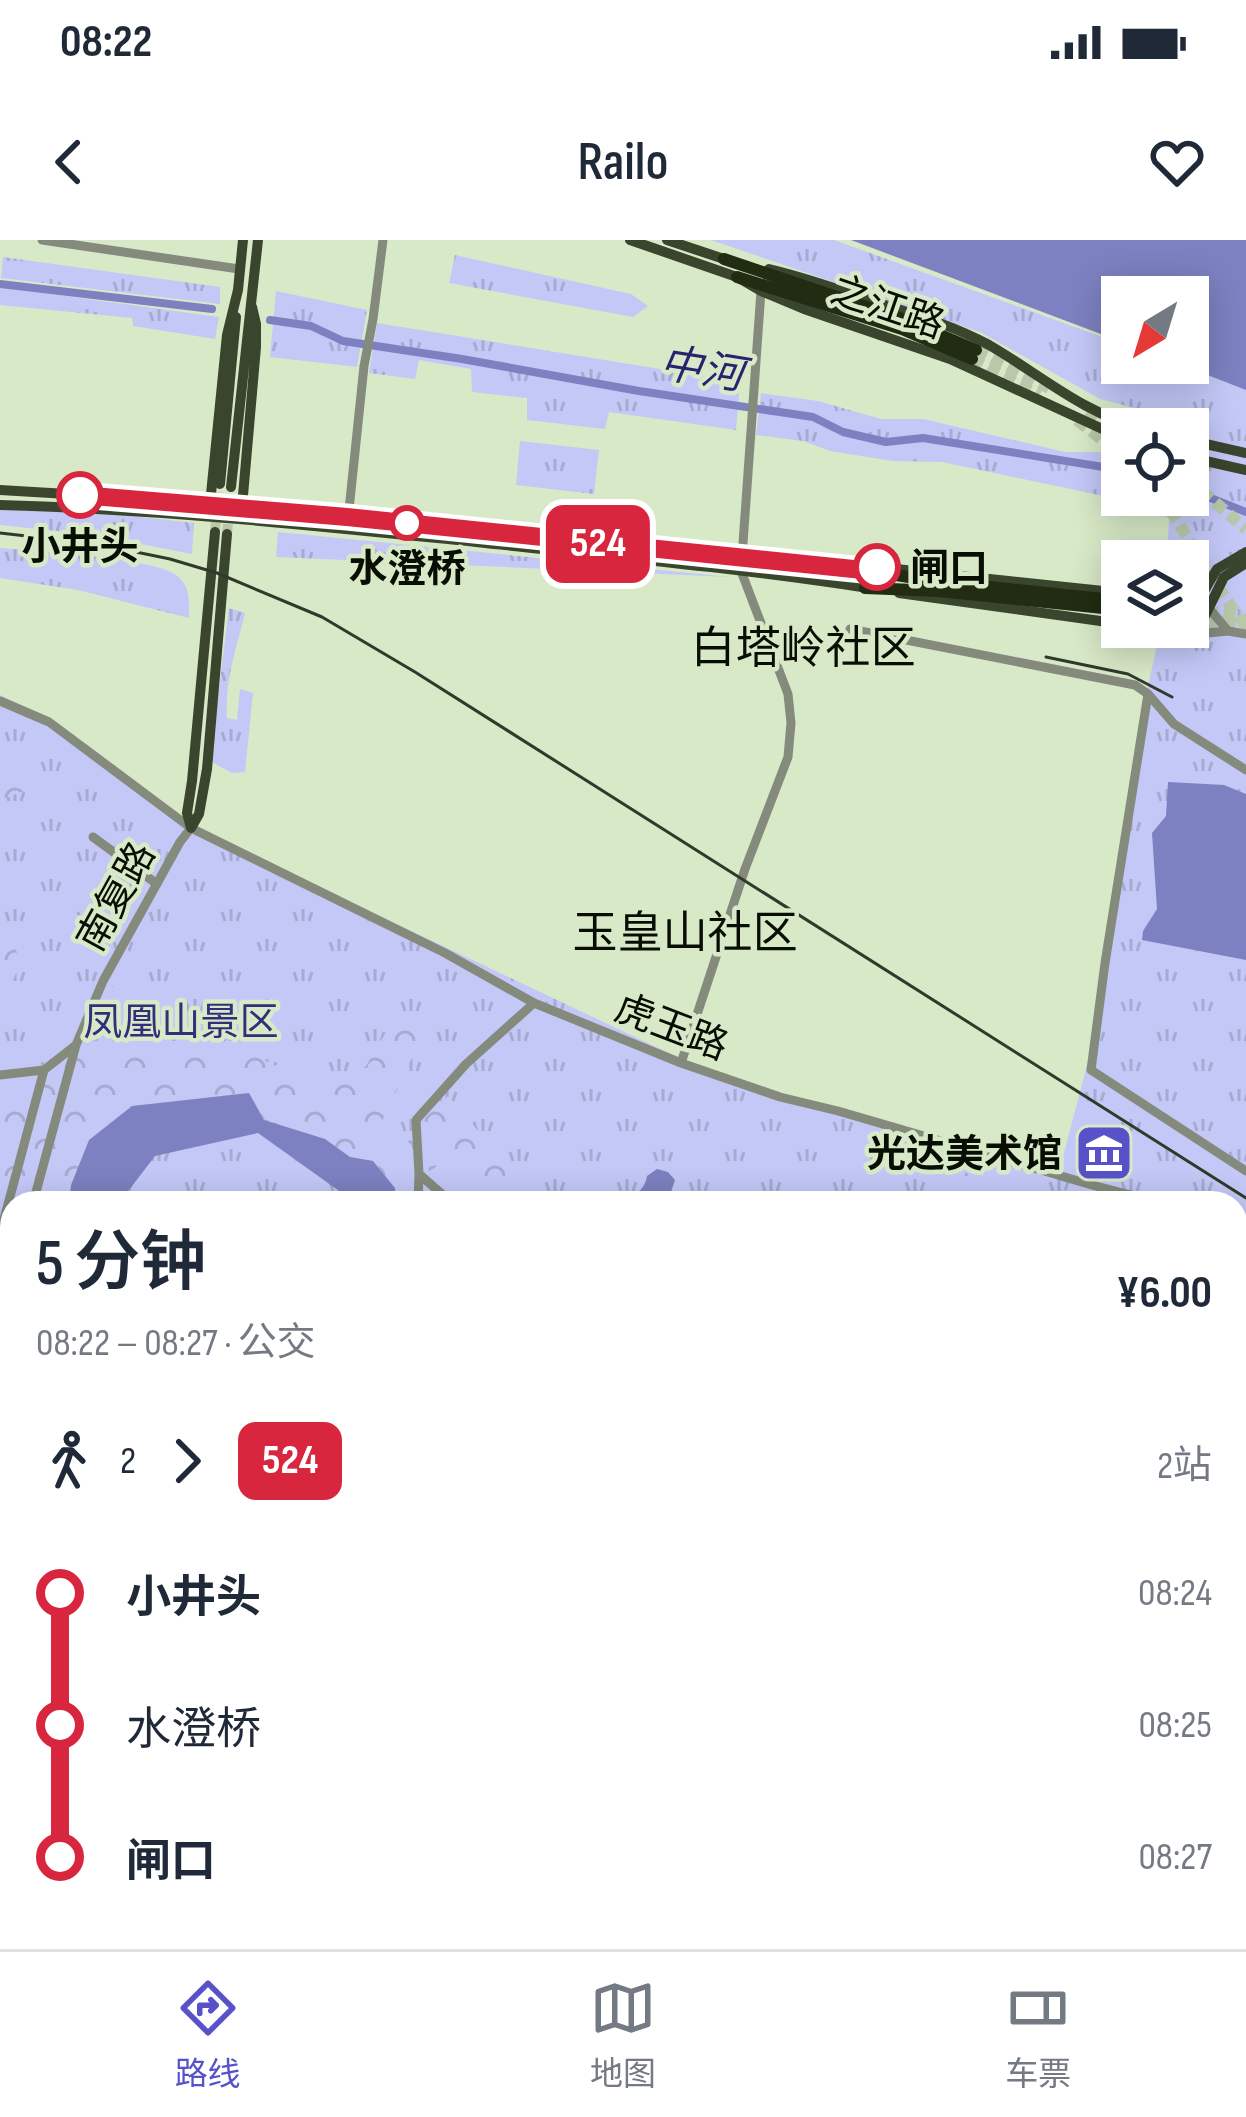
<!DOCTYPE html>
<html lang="zh">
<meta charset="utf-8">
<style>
body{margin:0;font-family:"Sofia Sans Condensed","Noto Sans SC",sans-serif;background:#f6f6f7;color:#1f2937;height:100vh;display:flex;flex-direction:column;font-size:45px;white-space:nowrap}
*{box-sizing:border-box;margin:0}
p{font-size:39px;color:#747a83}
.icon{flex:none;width:66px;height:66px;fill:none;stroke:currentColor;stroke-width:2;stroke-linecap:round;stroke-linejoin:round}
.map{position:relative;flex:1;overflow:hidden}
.drawer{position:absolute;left:0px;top:951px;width:1248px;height:759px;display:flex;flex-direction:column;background:#fff;border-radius:36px 36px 0 0;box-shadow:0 6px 30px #0003}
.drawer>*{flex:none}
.badge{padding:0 24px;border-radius:18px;font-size:42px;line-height:78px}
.needle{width:78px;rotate:218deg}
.controls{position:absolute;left:1101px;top:36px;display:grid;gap:24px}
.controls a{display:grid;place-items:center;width:108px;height:108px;border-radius:0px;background:#fff;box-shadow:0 6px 30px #0003;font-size:60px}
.map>.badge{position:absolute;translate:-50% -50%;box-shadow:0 0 0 6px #fff}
.legs{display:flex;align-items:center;gap:18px;height:132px;padding:0 36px;font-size:39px}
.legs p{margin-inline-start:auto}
.overview{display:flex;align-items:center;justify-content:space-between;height:204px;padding:0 36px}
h1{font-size:66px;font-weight:600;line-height:90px}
ul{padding:0 36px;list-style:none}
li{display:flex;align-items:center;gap:42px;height:132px;font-size:45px}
li i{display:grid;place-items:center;width:18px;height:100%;margin:0 15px;background:currentColor}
li i::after{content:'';width:30px;height:30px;margin:-15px;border:9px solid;border-radius:50%;background:#fff}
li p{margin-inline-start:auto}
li:first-child i{background:linear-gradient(#0000 50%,currentColor 0)}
li:last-child i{background:linear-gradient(currentColor 50%,#0000 0)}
.status{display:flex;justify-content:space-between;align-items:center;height:84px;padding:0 60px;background:#fff;direction:ltr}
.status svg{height:33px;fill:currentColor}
header{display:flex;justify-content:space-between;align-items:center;height:156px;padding:0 36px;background:#fff;font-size:54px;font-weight:600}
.menu{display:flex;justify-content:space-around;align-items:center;height:168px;border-top:3px solid #e0e1e3;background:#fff;font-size:33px;color:#747a83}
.menu a{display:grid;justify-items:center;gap:6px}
.menu .selected{color:#5852ca}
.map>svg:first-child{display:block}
.grass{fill:url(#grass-tufts);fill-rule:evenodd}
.forest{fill:url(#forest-crowns)}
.wetland{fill:url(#wetland-marsh)}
.cemetery{fill:url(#cemetery-stones)}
.water{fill:#7d81c1}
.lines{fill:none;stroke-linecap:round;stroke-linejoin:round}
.canal{stroke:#7d81c1;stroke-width:8}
.major-tunnel{stroke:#b9c8aa;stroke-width:10;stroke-dasharray:10 5;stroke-linecap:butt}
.highway-tunnel{stroke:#b9c8aa;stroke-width:12;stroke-dasharray:12 6;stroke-linecap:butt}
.minor{stroke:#848b7d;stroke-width:9}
.major{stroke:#3a452d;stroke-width:10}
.highway{stroke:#212c12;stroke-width:12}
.rail{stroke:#31392a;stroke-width:3}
.line-1-casing{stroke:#fff;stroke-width:27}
.line-1{stroke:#d7263d;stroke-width:18}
.stop-1-dot{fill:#fff;stroke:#d7263d;stroke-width:6}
.labels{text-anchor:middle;stroke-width:9;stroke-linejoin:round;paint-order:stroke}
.street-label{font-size:39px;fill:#090e04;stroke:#d8e9c7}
.stop-label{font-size:39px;font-weight:bold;fill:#090e04;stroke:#d8e9c7}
.park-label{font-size:39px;fill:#322e7a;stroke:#d8e9c7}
.poi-label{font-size:39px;font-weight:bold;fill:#090e04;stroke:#d8e9c7;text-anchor:end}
.water-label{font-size:42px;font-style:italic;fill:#29236f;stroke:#d8e9c7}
.quarter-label{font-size:45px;fill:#090e04;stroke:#d8e9c7}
</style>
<div class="status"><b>08:22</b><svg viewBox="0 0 49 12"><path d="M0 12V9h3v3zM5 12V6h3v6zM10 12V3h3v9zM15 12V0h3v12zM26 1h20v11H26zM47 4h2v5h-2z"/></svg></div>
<header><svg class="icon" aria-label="back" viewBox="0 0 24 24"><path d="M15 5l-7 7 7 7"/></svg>Railo<svg class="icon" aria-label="heart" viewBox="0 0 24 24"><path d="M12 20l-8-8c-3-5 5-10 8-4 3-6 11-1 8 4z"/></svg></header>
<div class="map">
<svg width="1246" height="1709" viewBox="0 0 1246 1709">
<defs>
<pattern id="grass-tufts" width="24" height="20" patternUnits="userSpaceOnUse" patternTransform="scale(3)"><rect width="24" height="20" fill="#c3c8f7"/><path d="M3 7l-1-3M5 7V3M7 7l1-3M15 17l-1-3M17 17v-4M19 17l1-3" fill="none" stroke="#a6abd2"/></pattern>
<pattern id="forest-crowns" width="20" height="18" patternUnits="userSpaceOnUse" patternTransform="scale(3)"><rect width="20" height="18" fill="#c3c8f7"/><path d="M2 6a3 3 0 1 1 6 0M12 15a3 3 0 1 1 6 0" fill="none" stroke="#a6abd2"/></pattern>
<pattern id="wetland-marsh" width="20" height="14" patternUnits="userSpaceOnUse" patternTransform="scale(3)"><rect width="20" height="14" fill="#c3c8f7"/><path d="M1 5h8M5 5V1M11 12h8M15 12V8" fill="none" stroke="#a6abd2"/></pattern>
<pattern id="cemetery-stones" width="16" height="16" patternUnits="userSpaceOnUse" patternTransform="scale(3)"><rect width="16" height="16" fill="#c3c8f7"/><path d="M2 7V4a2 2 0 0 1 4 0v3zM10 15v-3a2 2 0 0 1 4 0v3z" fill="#a6abd2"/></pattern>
</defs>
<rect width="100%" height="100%" fill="#d8e9c7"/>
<path class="grass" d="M711,0H834L1122,104V123H1175L1246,148V1709H0V455L37,472L175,574L221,601L707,831L1057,940L1093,802L1145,460L1161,387H1188V321H1167L1169,278L1145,269L1146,265L942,222L892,221L830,211L803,201L756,195L761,153L818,161L881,179H923L1065,212H1099L1122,217V255H1188V189H1173V178L1100,159L980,92ZM12,963H1236V1698H12Z
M455,15L631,54L648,66L633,77L449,43Z
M3,17L220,47V64L1,38Z
M0,47L219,77L215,99L133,86L132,78L0,65Z
M276,51L367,70L357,127L270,117Z
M377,83L740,142L736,190L609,172L605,189L527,180V158L472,152L471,129L419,120L415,139L369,133Z
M520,201L599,210L594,254L516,245Z
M0,261L194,283L192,314L94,295L0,285Z
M278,292L730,337L276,317Z
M0,308C34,311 154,318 176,335C191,346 189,362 189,378L78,350L0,338Z
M229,368L245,373C236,411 225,438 227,478L237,480L240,449L253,453L245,532L232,533L210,521Z"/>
<path class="forest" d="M24,529L27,550L0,560V532Z
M0,679L22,722L0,764Z
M103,741L176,780L327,849L366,826L392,782L419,780L417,807L372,902L399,914L417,890L418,963H396L395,948L373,921L350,917L327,900L264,879L248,853L132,866L71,945L69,963H12V1698H1153L1154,1709H0V835L44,830L75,805Z
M448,856L512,930L501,939L512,952L503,959L505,963H485L445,920L429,932L421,882Z
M951,929L1047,954L1092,945L1162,963H942Z
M1236,1340L1246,1344V1497L1244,1501L1236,1503Z"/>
<path class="wetland" d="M1246,1029V1270L1236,1273V1035Z
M1246,1497V1709H1154L1153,1698H1236V1503L1244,1501Z"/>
<path class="cemetery" d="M909,1698H1153L1154,1709H913Z"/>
<path class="water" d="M851,0H1246V150L1177,123H1188V57H1122V102Z
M1168,542L1224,545L1246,554V720L1142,700L1143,691L1157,669L1152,593L1166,576Z
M249,853L264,880L325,899L350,917L373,921L395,948L396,963H349V958L258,893L155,916L119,963H69L71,945L89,900L132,866Z
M657,929L668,932L675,940L670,955L662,960L650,954L637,963H620C633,954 644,953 647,936Z"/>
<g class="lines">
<path class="canal" d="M0,44L212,69
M270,80L311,86L343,101L462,119L639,151L813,177L843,192L886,202L923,198L1122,230
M1188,249L1246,272"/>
<path class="major-tunnel" d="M215,292L219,249
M227,294L231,247"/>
<path class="highway-tunnel" d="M976,110L1049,148
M972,119L1039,156
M1087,171L1122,192
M1077,180L1122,215
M1188,239L1246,289
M1160,255C1190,298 1213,345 1246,386
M1188,368L1239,377
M1188,378L1246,389"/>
<path class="minor" d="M42,0L239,29
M347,289L364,126L373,79L383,0
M1198,361L1208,367L1228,391
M850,389L1135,445L1148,454L1105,723L1091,830L1246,931
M1196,394L1228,391L1246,394
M1148,454L1174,484L1246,530
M0,461L49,482L191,588L445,713L534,763L681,823L780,857L838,871L1092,945L1162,963
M93,597L157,644
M681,823L745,629L788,517L791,483L788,454L741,331L761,51
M0,835L44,830L76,805
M419,934L452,963
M33,963L76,805L103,741L180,602L191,588
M418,963L419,934L416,880L466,824L534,763
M1236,985L1246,990
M0,994L44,830
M0,1098L12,1048
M0,1212L12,1218
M1236,1331L1246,1338
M1236,1509L1246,1501
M1236,1646L1246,1649
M281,1698L289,1709
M506,1698L521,1701L569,1700L616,1709
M777,1698L790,1709
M1128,1698L1131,1709
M443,1709L457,1698"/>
<path class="major" d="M630,0L737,37L761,51L804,69L950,119L1122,198
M667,0L727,20
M769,29C808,38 846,52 885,65C920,76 956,87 989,105C1041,135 1084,174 1144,189
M1188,200L1246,213
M1188,217L1246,230
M220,244L236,77
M231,247L258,0
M0,250L168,260L868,328
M210,264L227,95L238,50L243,0
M0,265C159,269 318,286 476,302C607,316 738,328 868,348
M242,267L256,107V84L252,67
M887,328L1122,353
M899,353L1122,384
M1188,360L1198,361L1217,329L1246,312
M1142,387L1196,394
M1196,394L1224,337L1246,323
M191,588L187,573L192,541L215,292
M191,588L199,574L207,529L227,294"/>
<path class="highway" d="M724,19L902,79L976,110
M737,37L902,89L972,119
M863,330L942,342L1122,361
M865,348L939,351L1122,370"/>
<path class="rail" d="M0,293L97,304L170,319L217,333L322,377L415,432L1246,958
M1046,417L1128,434L1172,457"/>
</g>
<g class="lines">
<g class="line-1-casing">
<path id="line-1" d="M80,255L347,277L863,330L877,327"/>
</g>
<use href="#line-1" class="line-1"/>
</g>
<defs>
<g id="museum-square" transform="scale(3)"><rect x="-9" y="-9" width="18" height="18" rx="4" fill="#5852ca" stroke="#d8e9c7"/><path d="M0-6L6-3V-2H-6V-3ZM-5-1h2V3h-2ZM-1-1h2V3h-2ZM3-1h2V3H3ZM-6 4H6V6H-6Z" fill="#fff"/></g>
</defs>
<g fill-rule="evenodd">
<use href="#museum-square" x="1104" y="913"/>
</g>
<g class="stop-1-dot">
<circle cx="80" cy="255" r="21"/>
<circle cx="407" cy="283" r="15"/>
<circle cx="877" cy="327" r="21"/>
</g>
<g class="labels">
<g class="street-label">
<text transform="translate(888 66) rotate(19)" y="14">之江路</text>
<text transform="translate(115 656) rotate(-61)" y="14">南复路</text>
<text transform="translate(672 786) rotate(21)" y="14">虎玉路</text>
</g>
<g class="stop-label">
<text x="80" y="320">小井头</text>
<text x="910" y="341" text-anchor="start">闸口</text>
<text x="407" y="342">水澄桥</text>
</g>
<g class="park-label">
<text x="181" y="795">凤凰山景区</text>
</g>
<g class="poi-label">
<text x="1062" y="927">光达美术馆</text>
</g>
<g class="water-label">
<text transform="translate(702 128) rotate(9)" y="15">中河</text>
</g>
<g class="quarter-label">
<text x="803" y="423">白塔岭社区</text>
<text x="685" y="708">玉皇山社区</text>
</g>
</g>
</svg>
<div class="controls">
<a><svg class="needle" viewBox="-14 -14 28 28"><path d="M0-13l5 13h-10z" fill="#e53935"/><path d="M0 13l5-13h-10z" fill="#747a83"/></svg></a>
<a><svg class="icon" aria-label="locate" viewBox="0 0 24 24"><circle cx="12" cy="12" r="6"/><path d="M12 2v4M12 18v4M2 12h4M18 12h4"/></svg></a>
<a><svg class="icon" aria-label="layers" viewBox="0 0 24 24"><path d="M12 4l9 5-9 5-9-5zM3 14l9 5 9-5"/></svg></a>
</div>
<b class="badge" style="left:598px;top:304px;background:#d7263d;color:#fff">524</b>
<section class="drawer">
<div class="overview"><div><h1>5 分钟</h1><p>08:22 – 08:27 · 公交</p></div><b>¥6.00</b></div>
<div class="legs"><svg class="icon" aria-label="walk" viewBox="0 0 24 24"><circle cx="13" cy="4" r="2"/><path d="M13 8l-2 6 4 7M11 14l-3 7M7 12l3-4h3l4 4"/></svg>2<svg class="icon" aria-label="forward" viewBox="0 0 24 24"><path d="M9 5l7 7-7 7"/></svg><b class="badge" style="background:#d7263d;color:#fff">524</b><p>2站</p></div>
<ul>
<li><i style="color:#d7263d"></i><b>小井头</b><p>08:24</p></li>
<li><i style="color:#d7263d"></i><span>水澄桥</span><p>08:25</p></li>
<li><i style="color:#d7263d"></i><b>闸口</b><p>08:27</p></li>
</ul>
</section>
</div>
<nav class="menu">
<a class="selected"><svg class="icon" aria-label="directions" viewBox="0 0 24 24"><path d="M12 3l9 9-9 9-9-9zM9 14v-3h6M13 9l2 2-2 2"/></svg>路线</a>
<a><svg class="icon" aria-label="map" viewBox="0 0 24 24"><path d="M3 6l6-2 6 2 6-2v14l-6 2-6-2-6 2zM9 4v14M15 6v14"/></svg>地图</a>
<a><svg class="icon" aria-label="tickets" viewBox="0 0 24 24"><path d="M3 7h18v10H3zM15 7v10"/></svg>车票</a>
</nav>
